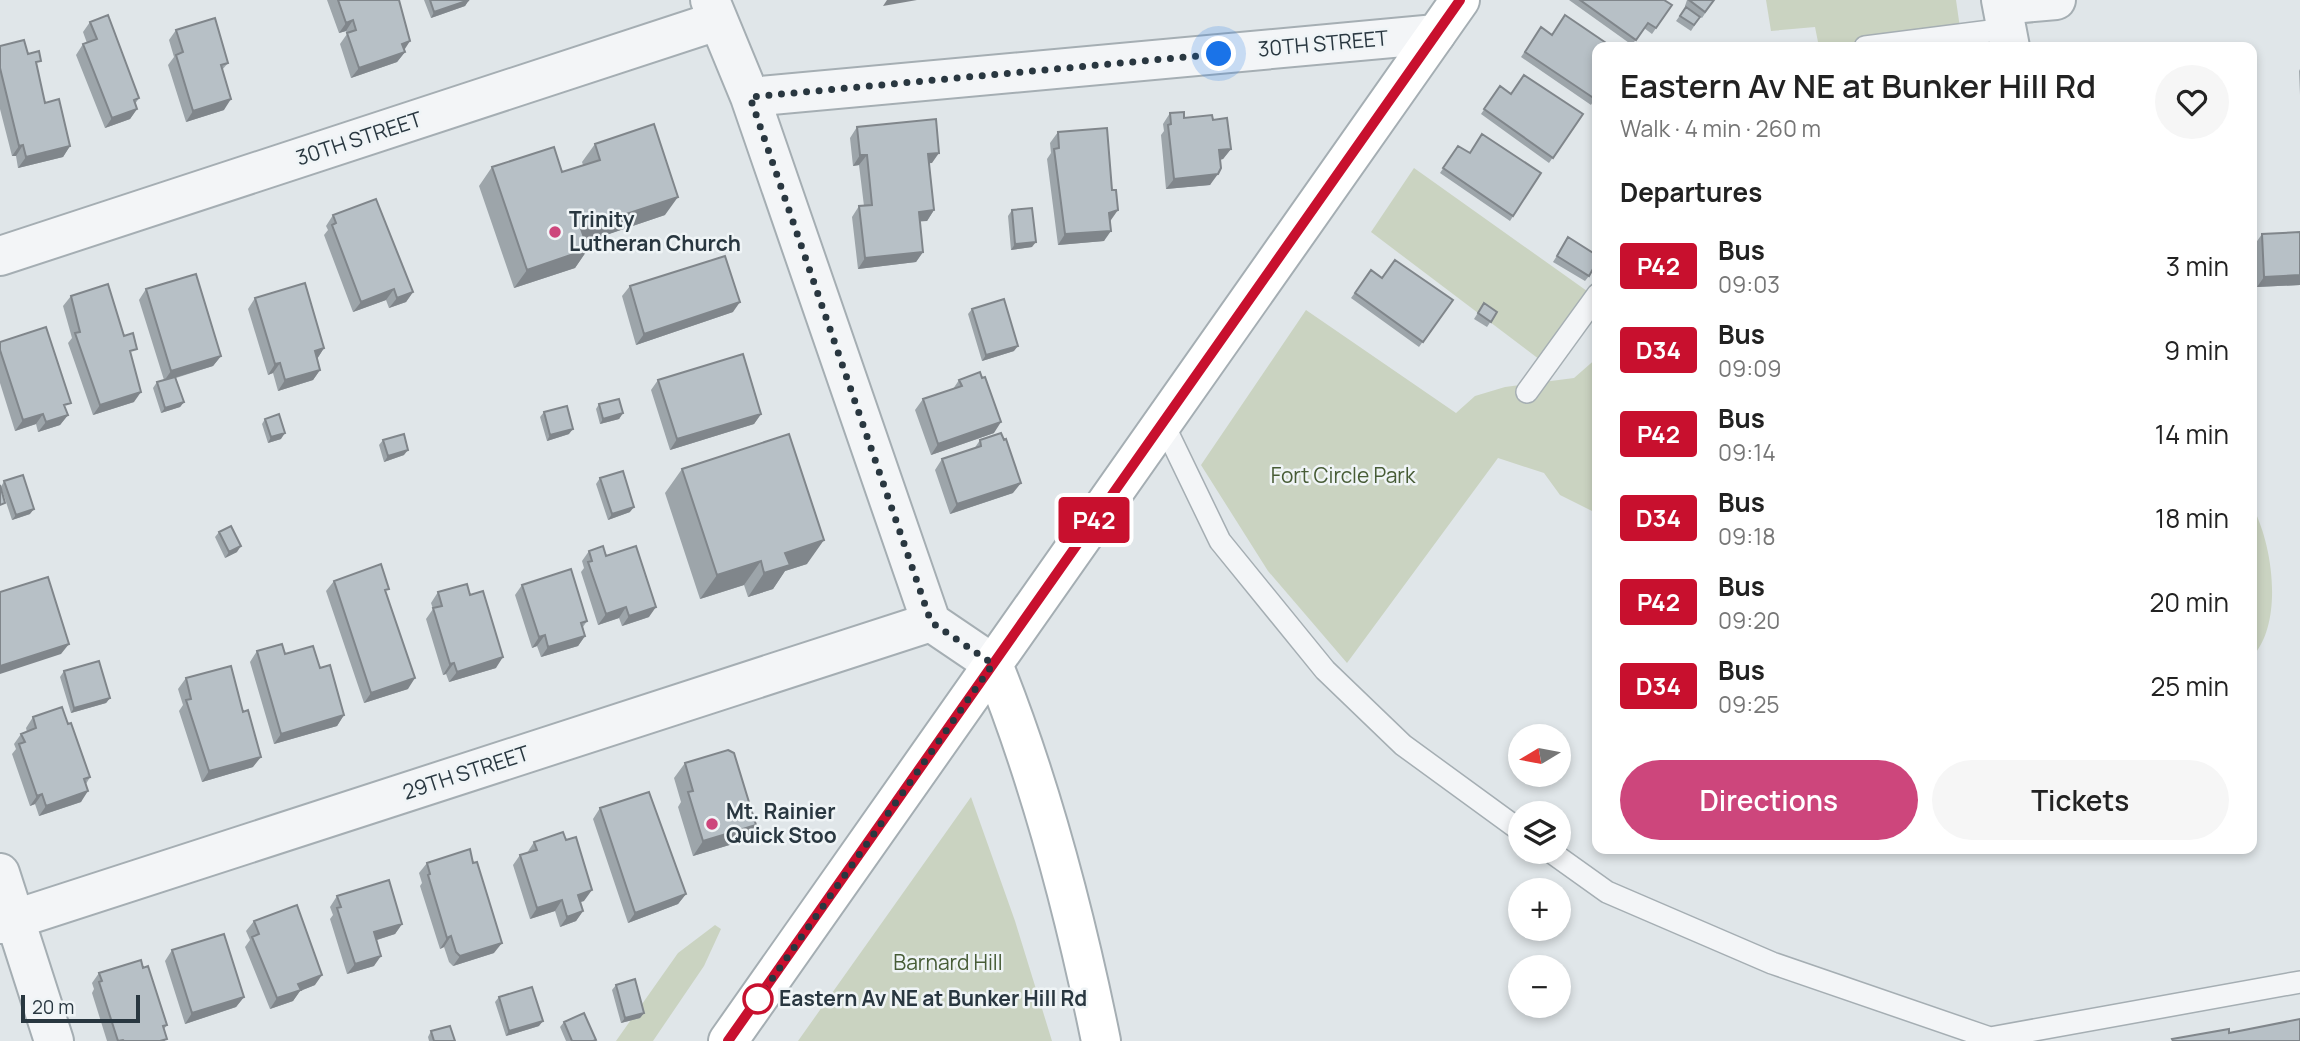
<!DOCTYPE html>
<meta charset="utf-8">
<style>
body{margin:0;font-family:Manrope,sans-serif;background:#f6f6f6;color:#222;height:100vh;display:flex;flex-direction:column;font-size:26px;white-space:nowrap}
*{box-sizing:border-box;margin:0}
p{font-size:23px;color:#767676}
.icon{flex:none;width:38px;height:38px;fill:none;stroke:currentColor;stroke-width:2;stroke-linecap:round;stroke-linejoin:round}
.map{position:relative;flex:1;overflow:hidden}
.panel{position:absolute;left:1592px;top:42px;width:665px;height:812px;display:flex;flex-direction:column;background:#fff;border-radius:14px;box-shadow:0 4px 10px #0003}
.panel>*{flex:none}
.badge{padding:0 14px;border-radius:5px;font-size:24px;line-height:46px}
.needle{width:46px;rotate:260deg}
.controls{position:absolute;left:1508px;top:724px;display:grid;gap:14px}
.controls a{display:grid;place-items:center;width:63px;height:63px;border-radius:50%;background:#fff;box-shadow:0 4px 10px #0003;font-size:35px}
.scale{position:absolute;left:21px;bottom:18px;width:119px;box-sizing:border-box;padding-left:7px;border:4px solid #293740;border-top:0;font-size:19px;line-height:24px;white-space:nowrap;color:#293740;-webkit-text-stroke:5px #eff4f6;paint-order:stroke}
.you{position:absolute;width:35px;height:35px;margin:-18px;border:5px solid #fff;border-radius:50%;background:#1a73e8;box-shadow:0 0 0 10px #1a73e833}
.map>.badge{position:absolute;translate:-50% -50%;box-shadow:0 0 0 4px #fff}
h2{padding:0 28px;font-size:26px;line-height:63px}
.round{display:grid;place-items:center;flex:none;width:74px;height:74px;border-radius:37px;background:#f6f6f6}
.overview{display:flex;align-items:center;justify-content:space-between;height:119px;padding:0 28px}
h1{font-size:33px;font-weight:600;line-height:52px}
.button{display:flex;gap:14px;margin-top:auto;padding:14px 28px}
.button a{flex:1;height:80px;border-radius:42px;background:#cd467c;color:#fff;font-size:28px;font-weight:600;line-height:80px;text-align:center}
.button a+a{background:#f6f6f6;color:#222}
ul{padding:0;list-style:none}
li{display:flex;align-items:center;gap:21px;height:84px;padding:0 28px}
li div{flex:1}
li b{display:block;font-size:26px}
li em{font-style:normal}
li .badge{min-width:77px;font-weight:700;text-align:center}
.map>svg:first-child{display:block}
.green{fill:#cad3c1}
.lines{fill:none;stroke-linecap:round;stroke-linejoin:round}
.lane-casing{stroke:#a5aeb3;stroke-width:24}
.street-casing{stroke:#a5aeb3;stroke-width:42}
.secondary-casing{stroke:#a5aeb3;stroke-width:42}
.lane{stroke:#f3f5f7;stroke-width:21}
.street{stroke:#f3f5f7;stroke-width:38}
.secondary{stroke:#fff;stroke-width:38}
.wall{fill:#9da5aa}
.shaded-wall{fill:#80868b}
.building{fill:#b7c0c6;stroke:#80868b;stroke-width:2}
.line-casing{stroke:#fff;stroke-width:16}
.line{stroke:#c8102e;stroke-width:10}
.walk{stroke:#293740;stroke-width:7;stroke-dasharray:0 12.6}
.poi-dot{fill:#cd467c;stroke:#eff4f6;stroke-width:2.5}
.stop-dot{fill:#fff;stroke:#c8102e;stroke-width:3.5}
.labels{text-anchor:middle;stroke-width:5;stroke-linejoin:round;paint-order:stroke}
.street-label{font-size:21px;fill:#293740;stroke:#eff4f6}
.poi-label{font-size:21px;font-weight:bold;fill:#293740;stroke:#eff4f6;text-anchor:start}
.park-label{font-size:21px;fill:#475c36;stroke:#eff4f6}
.stop-label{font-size:21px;font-weight:bold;fill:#293740;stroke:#eff4f6;text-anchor:start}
</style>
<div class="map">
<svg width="2300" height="1041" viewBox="0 0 2300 1041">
<rect width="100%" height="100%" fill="#e0e6e9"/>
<path class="green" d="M1766,0H1956L1961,35L1819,47L1815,27L1771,31Z
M1414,168L1594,296L1556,372L1371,232Z
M1306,310L1456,413L1475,396L1505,387L1574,378L1598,357V514L1560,495L1544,473L1498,458L1347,663L1268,571L1201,465Z
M2252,506C2273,544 2284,623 2252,657Z
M971,797L1015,921L1052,1041H798Z
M715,925L721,929L704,966L653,1041H616L678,953Z"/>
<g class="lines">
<g class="lane-casing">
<path id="lane" d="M1865,47L2006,29
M1527,392L1598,294
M1163,423L1220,541L1325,670L1403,745L1521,831
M1551,852L1607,892L1772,963L1990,1038L2300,982"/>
</g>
<g class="street-casing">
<path id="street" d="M710,0L750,97L931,622L993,664
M2001,0L2010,47
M2002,5L2056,0
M750,97L1436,34
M0,256L717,21
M0,873L54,1041
M0,924L931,622"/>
</g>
<g class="secondary-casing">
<path id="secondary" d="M993,664C1042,786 1075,913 1101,1041
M728,1041L1460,0"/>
</g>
<use href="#lane" class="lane"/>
<use href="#street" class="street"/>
<use href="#secondary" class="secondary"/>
</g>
<path class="wall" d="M327,0H399L405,52L397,62L351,78L340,44L347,34L346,31L339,33Z
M424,0H469L465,6L431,18Z
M1569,0H1664L1672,5L1652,34L1644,28L1632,45Z
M1687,0H1714L1702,18L1685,6Z
M1686,7L1700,17L1691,31L1676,21Z
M90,22L139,98L135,104L137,109L130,119L105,128L76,55L83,44L87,43L83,32Z
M1541,27L1552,35L1598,47V102L1594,100L1591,105L1521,57Z
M176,30L228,63L222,70L224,110L186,122L168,65L174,57L169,40Z
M0,46L28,54L37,67L45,103L70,146L63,157L18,168L16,156H12L0,109Z
M2300,69V95L2299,71Z
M1500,86L1511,94L1583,114L1549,163L1481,114Z
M1170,113L1184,118L1213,120L1231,149L1223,159L1220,160L1210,185L1166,189L1161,135L1164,131L1163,124Z
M857,127L932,163H929L934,210L927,221H920L923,252L916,262L858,269L852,217L859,206H864L859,165L853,166L850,138Z
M1058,132L1111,220L1104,241L1058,245L1047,159L1051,153L1050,143Z
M595,144L665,215L585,242L588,249L575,268L514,288L479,186L492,167L562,172L583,165L582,162Z
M1458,146L1469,153L1541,173L1510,221L1440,173Z
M1012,210L1032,247L1011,250L1008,216Z
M333,215L413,292L406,302L389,308L386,300L353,312L324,235L328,230L326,226Z
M2300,232V285L2257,287L2255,244L2262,234Z
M1565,243L1589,276L1585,281L1553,262Z
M1371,270L1382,278L1453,300L1419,347L1351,298Z
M630,286L733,312L636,345L622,296Z
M146,289L221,356L213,366L176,378L184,402L180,407L161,413L153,388L157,382L164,380L139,300Z
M71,296L124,336L134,402L93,415L68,343L72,338L63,306Z
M255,298L324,348L317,359L320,370L313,380L278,391L273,373L268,375L248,309Z
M1484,303L1497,312L1487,327L1474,319Z
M972,309L1014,351L982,361L968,314Z
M0,342L66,410L68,415L60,425L38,432L36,424L15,431L0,383Z
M658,380L761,414L754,424L670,450L651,390Z
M959,380L994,433L931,455L915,410L923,399L953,389Z
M599,404L623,413L619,419L600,424L596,409Z
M544,412L569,434L547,441L540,417Z
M265,419L281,439L268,443L262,424Z
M383,440L404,455L384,462L379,445Z
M980,440L1013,493L950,514L935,470L942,459L974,449Z
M682,469L807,564L785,571L773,589L748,597L744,585L700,599L665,493Z
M600,478L630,512L608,520L596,484Z
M4,481L30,514L12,520L1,487Z
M219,532L237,552L225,558L215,537Z
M589,551L606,556L649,617L622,626L619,618L598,625L581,572L584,568L582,561Z
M334,581L386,593L408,689L364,703L326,591Z
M522,585L587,621L583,627L585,636L578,646L541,657L537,646L532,648L515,595Z
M438,592L496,668L449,682L446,674L443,675L426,619L433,609L431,603Z
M257,651L285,654L320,668L344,715L337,726L274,744L250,662Z
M64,671L110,698L106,703L71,713L60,677Z
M186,678L253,767L202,782L179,711L183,705L178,689Z
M33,717L68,724L90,777L86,784L81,802L39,816L35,804L30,806L12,754L16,749L14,744L21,734L27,732L26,728Z
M685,763L746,840L693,856L678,807L681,802L674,778Z
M600,808L686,894L678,904L628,923L593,819Z
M534,842L584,901L580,902L583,911L576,921L560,927L555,911L530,919L513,865L520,855L527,853Z
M427,863L494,953L453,966L449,962L444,947L440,949L420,886L422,883L419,873Z
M337,896L402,924L395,934L377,940L374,966L347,974L330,919L333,915L330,907Z
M254,921L315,985L300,991L293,1001L270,1009L245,947L250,940L246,931Z
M172,950L244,997L236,1007L185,1024L165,961Z
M143,968L167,1025L164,1029L165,1041H107L92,993L94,989L92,983L99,973Z
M616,985L644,1013L640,1018L621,1023L612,990Z
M499,997L539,1026L506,1036L495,1002Z
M564,1022L596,1040L595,1041H566L560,1027Z
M431,1031L455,1041H429L428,1037Z"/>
<path class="shaded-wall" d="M469,0L465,6L431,18L434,12Z
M887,0H917L883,6Z
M353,20L346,31L339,33L346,23Z
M410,41L403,52L402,44Z
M405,52L397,62L351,78L359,68Z
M231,99L224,110L186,122L193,111Z
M137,109L130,119L105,128L112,118Z
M23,145L16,156H12L19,146Z
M70,146L63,157L18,168L26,157Z
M1231,149L1223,159L1212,161L1219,150Z
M939,153L932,163L921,164L928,154Z
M860,155H867L859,165L853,166Z
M1218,174L1210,185L1166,189L1174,179Z
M678,197L665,215L568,248L581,229Z
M934,210L927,221L912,222L919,212Z
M1118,210L1111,220L1102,224L1109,213Z
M1111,231L1104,241L1058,245L1065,234Z
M1036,242L1032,247L1011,250L1015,244Z
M588,249L575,268L514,288L527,270Z
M923,252L916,262L858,269L865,258Z
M2300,275V285L2257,287L2264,277Z
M394,289L386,300L353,312L361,302Z
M413,292L406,302L389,308L397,298Z
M740,302L733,312L636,345L644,334Z
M1018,346L1014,351L982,361L986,355Z
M324,348L317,359L315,351Z
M221,356L213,366L164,381L171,371Z
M280,363L273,373L268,375L275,364Z
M320,370L313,380L278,391L285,380Z
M141,392L134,402L93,415L100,405Z
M184,402L180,407L161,413L165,408Z
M623,413L619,419L600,424L603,419Z
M43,414L36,424L15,431L23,420Z
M761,414L754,424L670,450L677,439Z
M68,415L60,425L38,432L46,422Z
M1001,422L994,433L931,455L938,444Z
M573,429L569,434L547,441L550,435Z
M285,433L281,439L268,443L271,437Z
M408,450L404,455L384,462L388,456Z
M1021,483L1013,493L950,514L957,504Z
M634,507L630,512L608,520L612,514Z
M34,509L30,514L12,520L16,515Z
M824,540L807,564L785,571L773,589L748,597L764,573L785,553Z
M241,546L237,552L225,558L229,552Z
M761,561L744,585L700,599L717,575Z
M626,607L619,618L598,625L606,614Z
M656,607L649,617L622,626L629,616Z
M545,635L537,646L532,648L539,637Z
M585,636L578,646L541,657L548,647Z
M69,644L61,654L0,674V666Z
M503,657L496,668L449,682L457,672Z
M454,663L446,674L443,675L450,664Z
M415,678L408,689L364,703L371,693Z
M110,698L106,703L71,713L74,708Z
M344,715L337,726L274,744L281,734Z
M261,757L253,767L202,782L209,771Z
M88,791L81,802L39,816L46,806Z
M42,794L35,804L30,806L37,796Z
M756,825L746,840L693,856L703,841Z
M592,890L584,901L570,905L578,895Z
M686,894L678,904L628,923L635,913Z
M562,900L555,911L530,919L537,908Z
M583,911L576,921L560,927L567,917Z
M402,924L395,934L367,943L374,932Z
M451,936L444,947L440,949L447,938Z
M502,943L494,953L453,966L460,956Z
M381,956L374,966L347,974L355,964Z
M322,975L315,985L300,991L293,1001L270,1009L277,998L298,984Z
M244,997L236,1007L185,1024L192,1013Z
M644,1013L640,1018L621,1023L625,1018Z
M543,1021L539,1026L506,1036L509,1031Z"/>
<path class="building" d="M338,0H399L410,41L402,44L405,52L359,68L347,33L356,30L353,20L346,23Z
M430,0H469L434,12Z
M1580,0H1664L1672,5L1656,28L1648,23L1636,40Z
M1689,0H1714L1705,12Z
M1686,7L1700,17L1694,25L1680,16Z
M108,15L139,98L134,100L137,109L112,118L83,44L97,39L90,22Z
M1565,15L1612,47H1598V95L1595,99L1525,52L1541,27L1552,35Z
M215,18L228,63L221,65L231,99L193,111L176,55L183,52L176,30Z
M24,40L28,54L39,51L41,61L36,62L45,103L59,99L70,146L26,157L23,145L19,146L0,68V46Z
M1524,75L1583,114L1553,158L1484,109L1500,86L1511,94Z
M1184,112V118L1212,115L1213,120L1227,118L1231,149L1219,150L1221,168L1218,174L1174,179L1168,125L1171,124L1170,113Z
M936,119L939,153L928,154L934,210L919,212L923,252L865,258L859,206L872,205L867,155H860L857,127Z
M654,124L678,197L581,229L588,249L527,270L492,167L554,147L562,172L600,160L595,144Z
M1107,128L1112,190H1116L1118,210L1109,213L1111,231L1065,234L1054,149L1059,148L1058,132Z
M1482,134L1541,173L1513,216L1443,168L1458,146L1470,153Z
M376,199L413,292L397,298L394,289L361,302L332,225L336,223L333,215Z
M1032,208L1036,242L1015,244L1012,210Z
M2300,232V275L2264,277L2262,234Z
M1568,237L1598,256V260L1589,276L1557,256Z
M725,256L740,302L644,334L630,286Z
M1395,260L1453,300L1423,342L1355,293L1371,270L1382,278Z
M196,274L221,356L171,371L146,289Z
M305,283L324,348L315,351L320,370L285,380L280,363L275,364L255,298Z
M108,284L124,336L133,333L137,349L130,351L141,392L100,405L75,333L80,332L71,296Z
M1004,299L1018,346L986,355L972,309Z
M1484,303L1497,312L1491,322L1478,313Z
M46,327L71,403L64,405L68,415L46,422L43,414L23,420L0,350V342Z
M743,354L761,414L677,439L658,380Z
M980,372L982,378L985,377L1001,422L938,444L923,399L962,386L959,380Z
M175,377L184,402L165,408L157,382Z
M619,399L623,413L603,419L599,404Z
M567,406L573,429L550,435L544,412Z
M279,414L285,433L271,437L265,419Z
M1001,433L1004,440L1006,439L1021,483L957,504L942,459L981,446L980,440Z
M404,434L408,450L388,456L383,440Z
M789,434L824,540L785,553L790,565L764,573L761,561L717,575L682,469Z
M623,471L634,507L612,514L600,478Z
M23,475L34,509L16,515L4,481Z
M0,485L5,503L0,505Z
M231,526L241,546L229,552L219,532Z
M603,546L606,556L636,546L656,607L629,616L626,607L606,614L588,562L592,561L589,551Z
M381,564L389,589L385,590L415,678L371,693L334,581Z
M571,569L587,621L581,623L585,636L548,647L545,635L539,637L522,585Z
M48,577L69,644L0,666V592Z
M467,584L470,595L483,591L503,657L457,672L454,663L450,664L433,608L442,606L438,592Z
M282,644L285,654L313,646L320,668L330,665L344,715L281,734L257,651Z
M99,661L110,698L74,708L64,671Z
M231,666L243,712L248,710L261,757L209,771L186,700L191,699L186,678Z
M62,707L68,724L71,723L90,777L84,779L88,791L46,806L42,794L37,796L19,744L25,742L21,734L36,728L33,717Z
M728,750L734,753L756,825L703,841L688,792L693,791L685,763Z
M649,792L686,894L635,913L600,808Z
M563,832L566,840L576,837L592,890L578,895L583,911L567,917L562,900L537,908L520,855L537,850L534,842Z
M470,849L473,863L477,862L502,943L460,956L456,952L451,936L447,938L428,875L430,874L427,863Z
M389,880L402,924L374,932L381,956L355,964L337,908L341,907L337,896Z
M297,905L322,975L298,984L301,990L277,998L252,937L259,934L254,921Z
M224,934L244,997L192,1013L172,950Z
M141,960L143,968L148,966L167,1025L163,1026L167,1039L160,1041H124L123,1040L118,1041L99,982L102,981L99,973Z
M635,979L644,1013L625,1018L616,985Z
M532,987L543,1021L509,1031L499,997Z
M584,1013L596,1040L593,1041H572L564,1022Z
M2300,1019V1041H2173L2172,1039L2229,1029V1033Z
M450,1026L455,1041H434L431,1031Z"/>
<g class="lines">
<g class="line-casing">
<path id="line" d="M728,1041L1460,0"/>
</g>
<use href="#line" class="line"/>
<path class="walk" d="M758,999L993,664L931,622L750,97L1219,54"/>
</g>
<g class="poi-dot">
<circle cx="555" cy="232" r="7"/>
<circle cx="712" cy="824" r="7"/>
</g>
<circle class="stop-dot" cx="758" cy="999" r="14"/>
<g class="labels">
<g class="street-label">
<text transform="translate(1323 44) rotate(-5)" y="7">30TH STREET</text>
<text transform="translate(359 139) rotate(-18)" y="7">30TH STREET</text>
<text transform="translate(466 773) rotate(-18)" y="7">29TH STREET</text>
</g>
<g class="poi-label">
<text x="569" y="227">Trinity<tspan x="569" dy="24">Lutheran Church</tspan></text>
<text x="726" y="819">Mt. Rainier<tspan x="726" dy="24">Quick Stoo</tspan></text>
</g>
<g class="park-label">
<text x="1343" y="483">Fort Circle Park</text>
<text x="948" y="970">Barnard Hill</text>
</g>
<g class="stop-label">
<text x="779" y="1006">Eastern Av NE at Bunker Hill Rd</text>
</g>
</g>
</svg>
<div class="controls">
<a><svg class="needle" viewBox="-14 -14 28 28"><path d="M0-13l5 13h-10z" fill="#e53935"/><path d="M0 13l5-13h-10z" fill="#767676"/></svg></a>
<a><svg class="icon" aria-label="layers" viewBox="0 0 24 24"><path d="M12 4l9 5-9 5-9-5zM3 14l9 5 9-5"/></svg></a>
<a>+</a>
<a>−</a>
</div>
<div class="scale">20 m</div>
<div class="you" style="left:1219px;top:54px"></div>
<b class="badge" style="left:1094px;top:520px;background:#c8102e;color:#fff">P42</b>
<section class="panel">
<div class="overview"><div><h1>Eastern Av NE at Bunker Hill Rd</h1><p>Walk · 4 min · 260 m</p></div><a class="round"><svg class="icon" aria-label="heart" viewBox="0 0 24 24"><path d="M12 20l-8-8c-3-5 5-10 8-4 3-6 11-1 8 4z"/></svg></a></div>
<h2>Departures</h2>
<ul>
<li><span class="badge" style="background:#c8102e;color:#fff">P42</span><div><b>Bus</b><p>09:03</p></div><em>3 min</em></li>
<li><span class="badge" style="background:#c8102e;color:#fff">D34</span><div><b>Bus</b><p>09:09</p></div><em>9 min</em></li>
<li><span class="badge" style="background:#c8102e;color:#fff">P42</span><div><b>Bus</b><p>09:14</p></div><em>14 min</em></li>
<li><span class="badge" style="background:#c8102e;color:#fff">D34</span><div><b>Bus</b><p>09:18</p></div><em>18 min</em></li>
<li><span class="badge" style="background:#c8102e;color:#fff">P42</span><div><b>Bus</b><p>09:20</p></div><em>20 min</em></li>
<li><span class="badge" style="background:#c8102e;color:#fff">D34</span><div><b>Bus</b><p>09:25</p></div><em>25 min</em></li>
</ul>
<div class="button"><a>Directions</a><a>Tickets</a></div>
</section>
</div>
